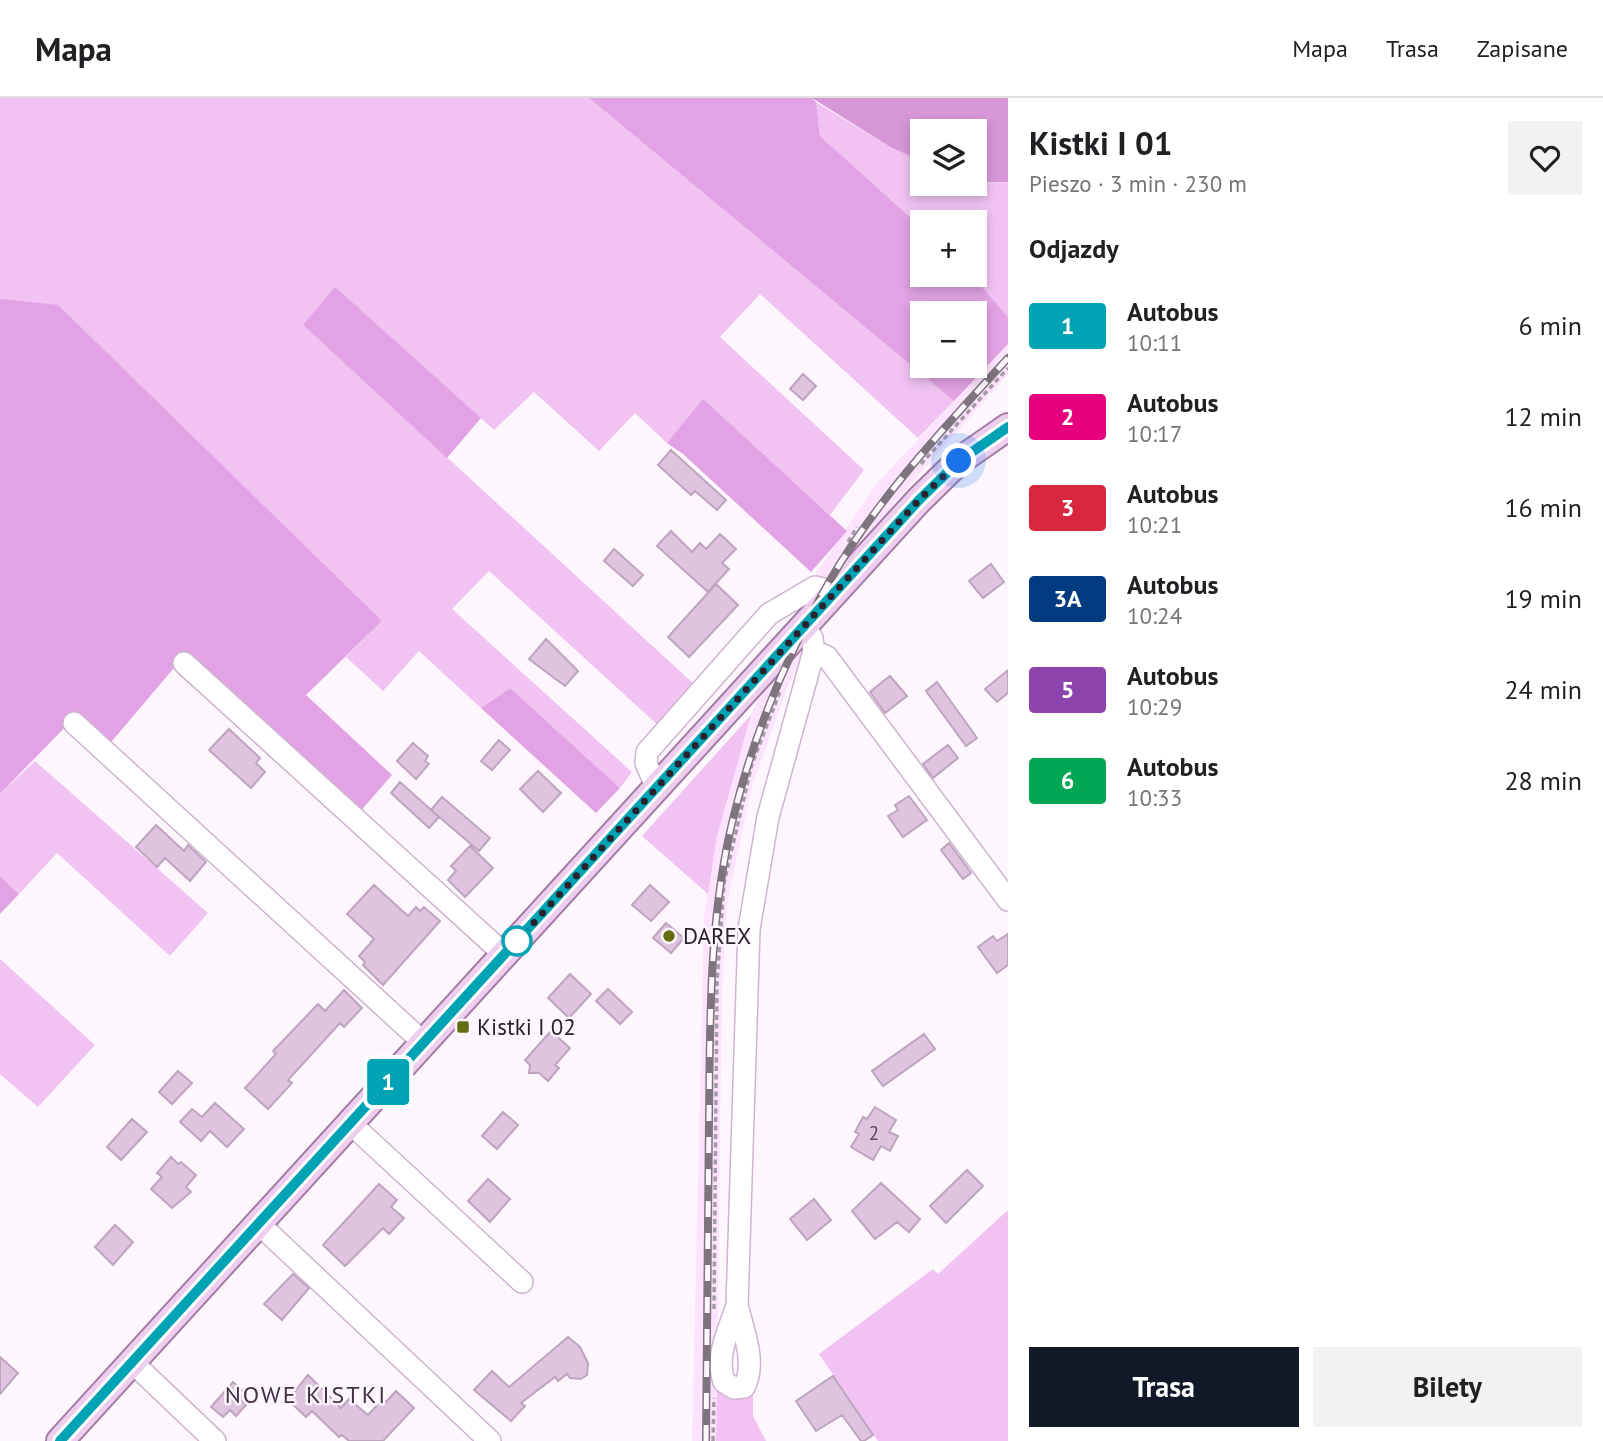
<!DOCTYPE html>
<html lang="pl">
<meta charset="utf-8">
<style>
body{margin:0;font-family:"PT Sans",sans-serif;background:#f2f2f2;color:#202124;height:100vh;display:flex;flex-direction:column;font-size:26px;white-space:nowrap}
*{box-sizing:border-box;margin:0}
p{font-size:23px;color:#757577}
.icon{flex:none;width:38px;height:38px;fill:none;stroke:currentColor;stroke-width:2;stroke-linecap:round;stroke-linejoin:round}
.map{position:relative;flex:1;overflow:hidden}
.panel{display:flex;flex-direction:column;background:#fff;width:595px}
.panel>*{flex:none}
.badge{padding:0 14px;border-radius:5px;font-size:24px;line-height:46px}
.controls{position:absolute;left:910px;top:21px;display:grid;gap:14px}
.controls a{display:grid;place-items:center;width:77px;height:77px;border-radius:0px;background:#fff;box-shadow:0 4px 10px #0003;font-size:35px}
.you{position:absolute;width:35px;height:35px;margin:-18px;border:5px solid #fff;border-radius:50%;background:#1a73e8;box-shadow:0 0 0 10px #1a73e833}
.map>.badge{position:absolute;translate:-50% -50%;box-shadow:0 0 0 4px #fff}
h2{padding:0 21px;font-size:26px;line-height:63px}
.round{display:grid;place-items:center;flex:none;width:74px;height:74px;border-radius:0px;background:#f2f2f2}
.summary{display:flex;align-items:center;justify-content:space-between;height:119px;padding:0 21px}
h1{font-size:33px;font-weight:800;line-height:52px}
.primary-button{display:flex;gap:14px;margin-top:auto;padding:14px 21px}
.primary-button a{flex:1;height:80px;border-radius:0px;background:#111827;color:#fff;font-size:28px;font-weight:800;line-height:80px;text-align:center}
.primary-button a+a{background:#f2f2f2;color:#202124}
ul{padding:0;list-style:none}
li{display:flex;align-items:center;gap:21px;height:91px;padding:0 21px}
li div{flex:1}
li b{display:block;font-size:26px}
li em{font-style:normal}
li .badge{min-width:77px;font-weight:700;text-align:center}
header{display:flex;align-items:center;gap:42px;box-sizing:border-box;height:98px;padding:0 35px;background:#fff;border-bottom:2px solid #e0e0e0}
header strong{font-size:33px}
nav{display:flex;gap:38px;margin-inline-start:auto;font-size:24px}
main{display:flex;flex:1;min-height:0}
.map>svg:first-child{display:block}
.built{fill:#fee3fe}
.green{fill:#f1c2f2}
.forest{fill:#e2a2e5;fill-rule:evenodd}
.water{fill:#d696d8}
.building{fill:#dec4df;stroke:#bea4be;stroke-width:2}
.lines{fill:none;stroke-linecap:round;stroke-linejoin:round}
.minor-casing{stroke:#ceb4cf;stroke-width:24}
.major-casing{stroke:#a27ca3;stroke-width:30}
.path{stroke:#a49ca4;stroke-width:3.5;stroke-dasharray:5 3.5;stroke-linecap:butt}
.minor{stroke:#fff;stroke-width:21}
.major{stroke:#eeceef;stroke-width:26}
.rail-casing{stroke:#7d747d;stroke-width:8}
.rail{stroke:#fdf7fd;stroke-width:5;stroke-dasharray:16;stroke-linecap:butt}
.line-casing{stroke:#fff;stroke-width:16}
.line{stroke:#00a3b4;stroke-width:10}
.walk{stroke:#2b212b;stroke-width:7;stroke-dasharray:0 12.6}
.poi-dot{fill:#656e15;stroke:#fdf7fd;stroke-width:2.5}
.stop-dot{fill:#fff;stroke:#00a3b4;stroke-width:3.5}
.labels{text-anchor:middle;stroke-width:5;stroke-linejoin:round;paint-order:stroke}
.number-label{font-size:19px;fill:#584a58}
.poi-label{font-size:23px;fill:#2b212b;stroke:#fdf7fd;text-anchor:start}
.neighbourhood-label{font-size:24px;letter-spacing:2px;fill:#442f45;stroke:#fdf7fd}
</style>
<header>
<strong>Mapa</strong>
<nav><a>Mapa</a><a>Trasa</a><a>Zapisane</a></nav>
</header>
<main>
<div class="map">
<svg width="1008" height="1343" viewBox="0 0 1008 1343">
<rect width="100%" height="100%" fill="#fdf7fd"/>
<path class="built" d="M1008,246V276L894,405L842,481L788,588L752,688L727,806L722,891L716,1343H692L704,818L717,738L730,689L751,617L813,480L877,385Z"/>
<path class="green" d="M0,0H589L954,303L918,340L760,196L720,239L864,372L830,417L703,302L667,345L635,315L599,353L534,294L494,332L335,190L304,228L696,588L661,630L489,473L452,511L632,674L620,690L510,590L481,610L419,553L383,593L346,559L382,523L0,201Z
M816,4L892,50L922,63V86L1008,84V219L972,177H975V124H922V130L820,38Z
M751,617L717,738L708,796L642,738Z
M35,663L208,815L170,858L57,755L19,796L0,778V696Z
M0,861L95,947L38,1009L0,976Z
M1008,1112V1343H878L819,1256L933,1171L938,1176Z
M717,1291L737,1299L753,1295V1318L766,1343H716Z"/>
<path class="forest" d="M589,0H812L816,4L820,38L922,130V177H972L1008,219V246L954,303ZM975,215V268H922V215Z
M335,189L481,320L447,360L303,227Z
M0,201L58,207L382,523L306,597L392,677L358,716L184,558L107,649L74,620L0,696Z
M703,301L847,433L811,474L683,356L667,345Z
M510,590L620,690L596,715L481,610Z
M0,778L19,796L0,816Z"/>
<path class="water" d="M812,0H1008V84H975V33H922V63L892,50Z"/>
<path class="building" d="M803,276L816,288L803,302L790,291Z
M671,352L726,402L717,412L695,393L691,397L658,367Z
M671,433L692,454L700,445L706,451L720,436L736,451L722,465L729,471L708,494L657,448Z
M614,451L643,477L633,488L604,463Z
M991,466L1004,484L983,500L969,483Z
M716,486L738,507L689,559L668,539Z
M546,541L578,573L565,588L529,561Z
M1008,572V595L997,604L985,591Z
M890,578L907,598L885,615L870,594Z
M937,584L977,640L966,648L926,593Z
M229,631L260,660L256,665L265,674L251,690L209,652Z
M499,642L510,652L492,672L481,663Z
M413,645L428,658L425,663L429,666L416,681L397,663Z
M948,647L958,660L933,680L923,666Z
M538,673L561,695L543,714L520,691Z
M400,684L439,719L429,730L391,695Z
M909,698L927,722L903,739L888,718L898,712L895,707Z
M442,699L490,740L479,753L431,712Z
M156,727L184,753L188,747L206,764L190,783L165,760L157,769L136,749Z
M949,745L971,775L963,781L941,752Z
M470,748L493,770L465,799L448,782L456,773L451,768Z
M374,787L408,818L416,809L420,813L424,809L440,823L383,887L363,867L365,864L359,858L374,841L347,816Z
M650,787L669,804L651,823L632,807Z
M666,825L684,840L671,855L653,840Z
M1008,836V867L997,875L978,849L993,838L997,843Z
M570,876L591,896L569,920L548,900Z
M608,891L632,914L620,926L596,903Z
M344,892L362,910L344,929L340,925L288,982L292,985L268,1011L245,990L276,956L273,953L318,906L325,913Z
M551,933L570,950L555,967L559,970L548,983L539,975H529L530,967L525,962Z
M924,936L935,951L883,988L872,973Z
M178,973L192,985L172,1006L159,994Z
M215,1005L244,1031L227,1049L210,1033L201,1043L180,1024L192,1011L202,1019Z
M875,1009L896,1022L889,1034L898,1038L890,1053L881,1048L873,1062L851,1049L859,1036L855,1034L863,1019L867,1021Z
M503,1014L518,1027L497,1051L482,1038Z
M132,1021L147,1034L121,1062L107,1049Z
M171,1059L178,1066L181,1064L196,1077L186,1089L191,1094L172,1110L151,1091L162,1079L157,1075Z
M967,1072L983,1088L946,1125L930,1108Z
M488,1081L510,1101L490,1124L468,1103Z
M881,1085L920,1121L909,1134L897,1124L875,1141L852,1113Z
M379,1086L397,1102L391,1109L404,1120L389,1136L383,1130L345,1168L323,1147Z
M814,1101L831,1122L807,1142L790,1121Z
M115,1127L133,1144L113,1167L95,1149Z
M293,1176L309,1190L282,1222L264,1206Z
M568,1239L580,1249L588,1265L587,1277L581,1281L570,1280L567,1276L558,1283L555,1279L521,1305L525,1308L511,1323L474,1292L492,1273L509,1289Z
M0,1259L18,1275L0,1296Z
M308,1277L341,1310L349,1301L368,1317L383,1301L386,1304L396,1293L414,1310L383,1343H349L342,1337L339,1339L312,1313L306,1319L288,1302Z
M833,1278L873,1337L864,1343H861L842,1317L816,1333L796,1303Z
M233,1284L245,1295L240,1301L246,1307L236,1318L230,1312L223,1319L211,1309Z"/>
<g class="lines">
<g class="minor-casing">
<path id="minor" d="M814,553L827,559L1008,802
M184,565L505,857
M74,625L424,945
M657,691L646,665L647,654L769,516L815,489L836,494
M350,1025L522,1184
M258,1125L490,1343
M737,1207C743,1232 757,1265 744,1289L734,1290L724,1284C715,1257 729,1233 737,1207L749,831L768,719L814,553L812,540L805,529
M132,1264L215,1343"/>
</g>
<g class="major-casing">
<path id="major" d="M60,1343L919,402L959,363L1008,329"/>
</g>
<path class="path" d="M921,366L1008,270
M848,444L857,429
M714,1211L717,884L724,785L752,666L781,591
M713,1343L714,1300"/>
<use href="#minor" class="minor"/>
<use href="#major" class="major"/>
<g class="rail-casing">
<path id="rail" d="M706,1343C707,1235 708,1128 709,1020C710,919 709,816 734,717C754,635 787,557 829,484C877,401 943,331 1008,260"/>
</g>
<use href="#rail" class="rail"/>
</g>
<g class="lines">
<g class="line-casing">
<path id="line" d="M60,1343L919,402L959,363L1008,329"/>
</g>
<use href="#line" class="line"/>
<path class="walk" d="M517,843L919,402L959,363"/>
</g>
<g class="poi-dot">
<circle cx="669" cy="838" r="7"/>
<rect x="456" y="922" width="14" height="14" rx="3.5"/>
</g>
<circle class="stop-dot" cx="517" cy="843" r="14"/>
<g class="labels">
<g class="number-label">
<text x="874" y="1042">2</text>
</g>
<g class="poi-label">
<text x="683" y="846">DAREX</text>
<text x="477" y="937">Kistki I 02</text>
</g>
<g class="neighbourhood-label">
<text x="306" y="1305">NOWE KISTKI</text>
</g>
</g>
</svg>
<div class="controls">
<a><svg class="icon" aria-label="layers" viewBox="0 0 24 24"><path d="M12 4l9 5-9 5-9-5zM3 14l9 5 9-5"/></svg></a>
<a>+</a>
<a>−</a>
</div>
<div class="you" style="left:959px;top:363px"></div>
<b class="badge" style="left:388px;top:984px;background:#00a3b4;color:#fff">1</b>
</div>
<section class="panel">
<div class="summary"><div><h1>Kistki I 01</h1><p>Pieszo · 3 min · 230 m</p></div><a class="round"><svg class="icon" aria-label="heart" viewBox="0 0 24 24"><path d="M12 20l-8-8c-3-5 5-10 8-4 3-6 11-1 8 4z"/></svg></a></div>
<h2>Odjazdy</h2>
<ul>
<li><span class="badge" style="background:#00a3b4;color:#fff">1</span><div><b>Autobus</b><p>10:11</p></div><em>6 min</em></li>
<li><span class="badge" style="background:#e6007e;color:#fff">2</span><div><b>Autobus</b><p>10:17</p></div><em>12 min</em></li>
<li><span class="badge" style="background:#d7263d;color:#fff">3</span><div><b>Autobus</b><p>10:21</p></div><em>16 min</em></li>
<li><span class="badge" style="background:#003b80;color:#fff">3A</span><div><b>Autobus</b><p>10:24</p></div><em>19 min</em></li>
<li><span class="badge" style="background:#8e44ad;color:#fff">5</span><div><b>Autobus</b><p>10:29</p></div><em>24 min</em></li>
<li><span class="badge" style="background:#00a651;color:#fff">6</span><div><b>Autobus</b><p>10:33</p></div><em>28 min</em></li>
</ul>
<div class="primary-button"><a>Trasa</a><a>Bilety</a></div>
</section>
</main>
